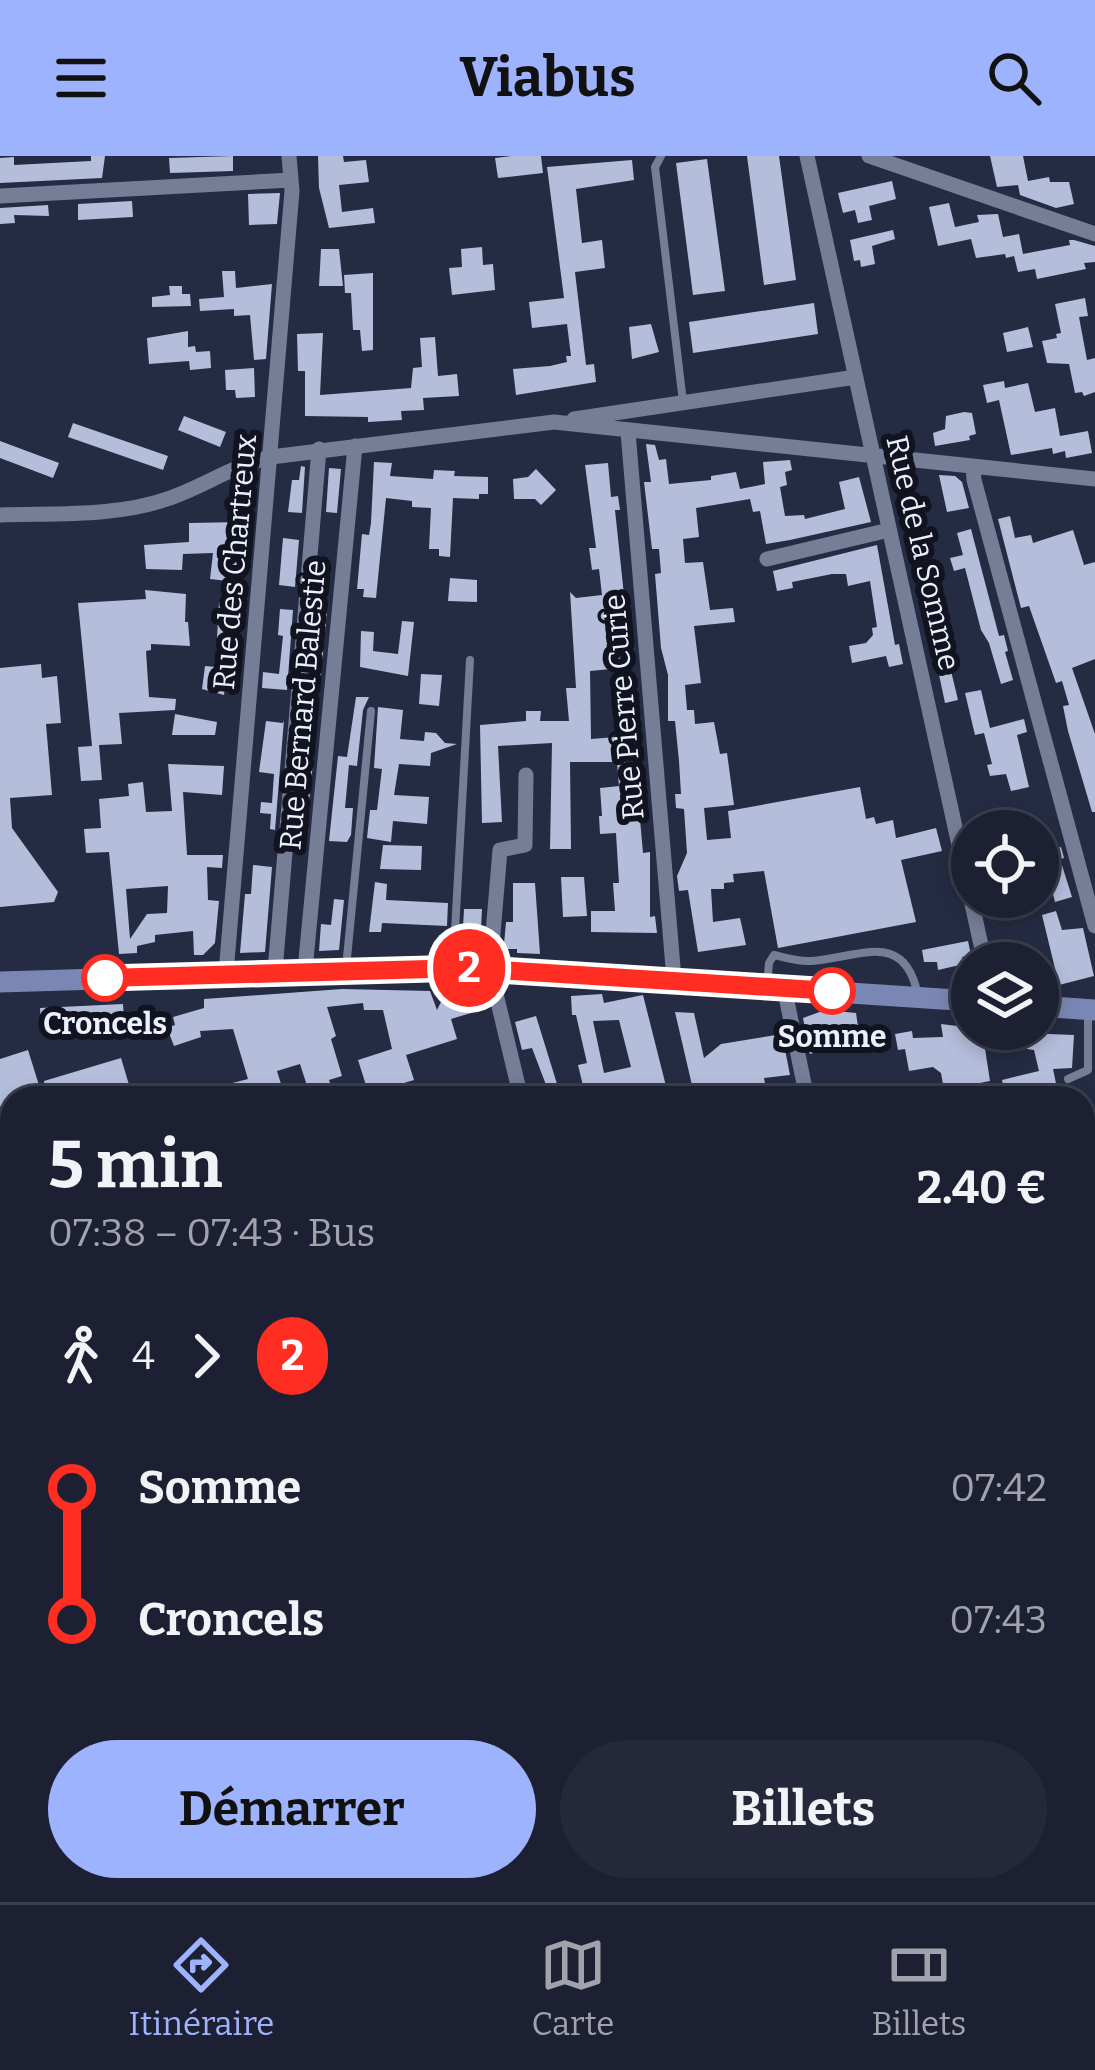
<!DOCTYPE html>
<html lang="fr">
<meta charset="utf-8">
<style>
body{margin:0;font-family:Bitter,serif;background:#25283a;color:#f1f3f6;height:100vh;display:flex;flex-direction:column;font-size:45px;white-space:nowrap}
*{box-sizing:border-box;margin:0}
p{font-size:39px;color:#a0a3ac}
.icon{flex:none;width:66px;height:66px;fill:none;stroke:currentColor;stroke-width:2;stroke-linecap:round;stroke-linejoin:round}
.map{position:relative;flex:1;overflow:hidden}
.details{position:absolute;left:0px;top:930px;width:1095px;height:816px;display:flex;flex-direction:column;background:#1c2032;border-radius:36px 36px 0 0;box-shadow:0 6px 18px #0003,0 0 0 3px #3a3e4d}
.details>*{flex:none}
.badge{padding:0 24px;border-radius:39px;font-size:42px;line-height:78px}
.controls{position:absolute;left:951px;top:654px;display:grid;gap:24px}
.controls a{display:grid;place-items:center;width:108px;height:108px;border-radius:50%;background:#1c2032;box-shadow:0 6px 18px #0003,0 0 0 3px #3a3e4d;font-size:60px}
.map>.badge{position:absolute;translate:-50% -50%;box-shadow:0 0 0 6px #fff}
.legs{display:flex;align-items:center;gap:18px;height:132px;padding:0 48px;font-size:39px}
.legs p{margin-inline-start:auto}
.overview{display:flex;align-items:center;justify-content:space-between;height:204px;padding:0 48px}
h1{font-size:66px;font-weight:700;line-height:90px}
.cta{display:flex;gap:24px;margin-top:auto;padding:24px 48px}
.cta a{flex:1;height:138px;border-radius:72px;background:#9eb3fd;color:#111;font-size:48px;font-weight:700;line-height:138px;text-align:center}
.cta a+a{background:#25283a;color:#f1f3f6}
ul{padding:0 48px;list-style:none}
li{display:flex;align-items:center;gap:42px;height:132px;font-size:45px}
li i{display:grid;place-items:center;width:18px;height:100%;margin:0 15px;background:currentColor}
li i::after{content:'';width:30px;height:30px;margin:-15px;border:9px solid;border-radius:50%;background:#1c2032}
li p{margin-inline-start:auto}
li:first-child i{background:linear-gradient(#0000 50%,currentColor 0)}
li:last-child i{background:linear-gradient(currentColor 50%,#0000 0)}
header{display:flex;justify-content:space-between;align-items:center;height:156px;padding:0 48px;background:#9eb3fd;color:#111;font-size:54px;font-weight:700}
.tabs{display:flex;justify-content:space-around;align-items:center;height:168px;border-top:3px solid #3a3e4d;background:#1c2032;font-size:33px;color:#a0a3ac}
.tabs a{display:grid;justify-items:center;gap:6px}
.tabs .current{color:#9eb3fd}
.map>svg:first-child{display:block}
.built{fill:#2c3450}
.building{fill:#b4bdda;fill-rule:evenodd}
.lines{fill:none;stroke-linecap:round;stroke-linejoin:round}
.path{stroke:#8c92a4;stroke-width:3;stroke-dasharray:12 6;stroke-linecap:butt}
.lane{stroke:#757d97;stroke-width:8}
.street{stroke:#757d97;stroke-width:15}
.secondary{stroke:#7a87b4;stroke-width:21}
.rail-casing{stroke:#bbc0d1;stroke-width:9}
.rail{stroke:#11141e;stroke-width:4.5;stroke-dasharray:14;stroke-linecap:butt}
.line-1-casing{stroke:#fff;stroke-width:27}
.line-1{stroke:#ff2d22;stroke-width:18}
.stop-1-dot{fill:#fff;stroke:#ff2d22;stroke-width:6}
.labels{text-anchor:middle;stroke-width:12;stroke-linejoin:round;paint-order:stroke}
.street-label{font-size:30px;fill:#ebf0ff;stroke:#11141e}
.stop-label{font-size:30px;font-weight:bold;fill:#ebf0ff;stroke:#11141e}
</style>
<header><svg class="icon" aria-label="menu" viewBox="0 0 24 24"><path d="M4 6h16M4 12h16M4 18h16"/></svg>Viabus<svg class="icon" aria-label="search" viewBox="0 0 24 24"><circle cx="10" cy="10" r="6"/><path d="M15 15l6 6"/></svg></header>
<div class="map">
<svg width="1095" height="1746" viewBox="0 0 1095 1746">
<rect width="100%" height="100%" fill="#252b42"/>
<path class="built" d="M12,1273V1353H0V1274Z"/>
<path class="building" d="M91,0H105L102,22L0,27V2L14,1V9L91,5Z
M233,0V15L170,17L169,2Z
M318,0H343L344,6L366,4L369,26L339,29L342,56L373,52L375,67L329,72L319,32Z
M511,0H541L543,17L498,22L495,2Z
M747,0H779L796,124L764,129Z
M990,0H1023L1028,25L1049,21L1050,26H1069L1074,48L1056,52L1020,39L1018,29L997,31Z
M707,3L725,135L693,139L676,7Z
M632,4L634,24L576,33L582,87L602,84L605,112L575,116L586,209L594,208L596,226L516,239L513,213L550,210L567,206L566,200H571L567,168L532,172L529,146L564,142L547,11Z
M892,25L896,43L869,50L872,64L858,67L855,54L843,57L838,37Z
M280,37L277,68L249,69L248,38Z
M132,45L133,61L78,64V48Z
M949,47L955,71L979,66L977,59L998,58L1003,81L1019,78L1023,98L1070,89L1069,84H1074L1095,90V106L1084,107L1086,113L1037,123L1035,113L1018,116L1014,100L1006,102L1005,98L976,102L971,83L938,90L929,51Z
M48,49L49,60L14,59L15,67L0,68V52Z
M893,74L895,83L872,90L875,108L861,111L860,104L854,105L850,84Z
M482,91L483,109L493,108L495,134L452,139L449,112L462,111L461,93Z
M321,93H339L343,130H319Z
M222,115H235L236,132L272,128L266,203L254,204L250,159L234,160V153L200,155L199,143L224,141Z
M373,117V194L362,195L360,174H353L351,137H345L344,119Z
M169,130H182V138H190L191,150L152,151V141L170,139Z
M1085,142L1088,160L1079,161L1087,204L1095,202V236L1084,240L1082,236L1075,237L1069,208L1047,207L1042,185L1057,182L1056,178L1061,177L1055,148Z
M814,147L818,178L693,197L689,166Z
M651,168L659,196L632,203L629,171Z
M1028,171L1033,191L1007,196L1003,177Z
M188,175V191L195,190L196,196L210,195L211,212L190,214L189,205L149,208L147,182Z
M323,177L320,239L411,232L413,212L422,211L420,182L435,181L438,220L457,218L459,240L423,242L424,254L401,255L402,264L368,266V261L305,260V215H298L297,178Z
M254,212L255,241L236,242L235,234H226L225,214Z
M1004,225L1005,232L1028,227L1035,256L1055,252L1060,280L1088,275L1092,297L1066,302L1065,295L1053,298L1052,292L1011,299L999,244L987,247L983,229Z
M964,256L972,257L976,278L969,280L970,284L935,290L933,277L945,273L946,260Z
M184,260L226,276L220,291L178,274Z
M73,267L168,300L163,314L68,281Z
M0,285L59,307L53,322L0,302Z
M646,288L655,289L659,304L666,303L669,328L711,324V320L736,316L740,333L765,328L763,306L790,304L792,314L785,316L787,329L780,331L785,360L804,359L805,363L845,353L839,326L859,321L871,366L790,384L766,388L760,355L753,356L750,343L696,352L699,381L683,383L685,407L703,406L710,454L733,452L735,466L694,470L701,527L685,529L687,554H694L695,568L714,566L720,598L727,597L734,649L704,652L707,684L731,682L728,655L860,631L866,663L874,661L876,668L893,664L896,682L936,672L942,695L901,704L916,766L778,792L764,715L733,718L734,726L724,727V733H711L713,766L740,762L746,789L698,796L688,734L679,735L677,720L687,697L684,653L676,652L675,638H681L679,605L675,565H668V519L661,492L655,418L661,417L659,393H652L644,326H651Z
M374,306L392,307L390,320L433,323L434,314L455,315L454,320L488,321V338H479V343L453,342L450,401L439,400V393H429L431,352L412,351V345L386,342L376,442L363,441L364,433H357L362,378L369,379L371,367Z
M608,307L611,341L618,340L620,354H615L628,477L619,481L620,507L610,508L611,513L590,515L591,583L616,581L614,545H618L617,533L632,532L634,652H639L643,697L650,696V761L655,760L657,777L591,776V755H615L613,727H619L616,677L600,678L599,660H602L600,632L619,630L617,606H570L571,693H550L552,587L498,590L502,666L482,667L480,569L526,565V555H541L540,565H569L566,532H576L570,436L576,442L602,439L599,413L592,414L589,392H596L585,309Z
M301,310L305,311L302,357L288,356L292,324H299Z
M329,312L341,313L337,357L326,356Z
M536,313L556,334L541,349L535,343H514L513,323L528,321Z
M939,319L955,320L962,326L969,352L947,356Z
M1010,360L1015,382L1031,379L1033,387L1073,374L1084,409L1095,406V503L1072,512L1095,578V656H1092L1068,575L1063,550L1069,549L1062,525L1056,527L1029,450L1021,452L998,363Z
M241,366L244,383L236,426L210,423L213,397L183,398L182,414L146,413L144,389L189,386V367Z
M971,373L999,480L1004,479L1008,495L1005,496L1013,524L1001,528L989,487L981,474L965,412L954,415L950,402L963,399L957,377Z
M283,382L299,384L295,431L279,429Z
M877,389L895,489L899,488L903,508L889,511L886,500L852,507L849,490L866,487L873,479L872,472L877,471L870,425L848,430L846,418H832L792,426L793,432L777,435L773,415Z
M450,422L477,424V446L448,445Z
M145,434L186,438L185,466H188L190,490L151,488V494L146,495L149,541L176,543L175,554L119,557L122,588L99,589L102,624L81,625L78,591L92,590L78,447L146,443Z
M219,446L238,448L234,482H217Z
M280,453L293,454L287,534L262,532L263,516L279,518L283,480L278,479Z
M317,457L327,458L319,537L311,536Z
M402,465L414,466L408,520L360,511L361,475L374,476L373,495L398,498Z
M950,473L955,492L946,494L958,544L945,547L930,476Z
M41,508L42,522L57,520L61,567L46,568L52,639L10,642L12,672L58,736L54,746L0,751V512Z
M205,510L227,512L224,539L202,533Z
M421,518L442,519L439,550L419,548Z
M981,534L990,572L1024,563L1027,576L1017,579L1029,631L1011,635L1006,618L990,620L987,609L992,608L984,577L975,579L965,537Z
M356,541H369L363,554L357,610L349,609L345,652H353L351,679L347,686L329,685L338,600L347,601Z
M378,551L403,554L400,583L424,585L425,576L436,577L445,587L457,588L431,597L430,610L399,608L394,639L429,641L427,668L393,665L391,686L367,682L370,654H377L382,613L374,612Z
M175,558L217,566L215,579H172Z
M284,564L275,674L270,673L271,658L260,657L261,646L272,647L274,618L259,616L266,565L283,567Z
M308,565H317L308,657H301L299,669Z
M168,608L224,610L222,639L183,636L187,699H223L222,712L207,711L208,744L219,745L215,787L203,799H194L193,775L155,779V786L137,790V797L119,798L109,696L86,697L84,673L101,672L99,643L129,640L128,628L143,626L146,656L172,655ZM168,730L167,757L147,758L130,783L126,733Z
M383,689L422,690L421,714L380,713Z
M1061,691L1064,702L1060,703L1072,741L1055,746L1049,722L1038,726V698Z
M253,709L272,711L265,796L240,797L245,738H251Z
M561,721H584L587,760L563,761Z
M375,726L387,728L386,744L448,747L447,770L382,767L381,776H369Z
M513,727H535L540,798L517,797V793H507L504,788L506,766H513Z
M334,743L344,744L339,794L319,795L321,768L331,769Z
M464,753H482L480,794H471V772L463,771Z
M1056,755L1062,774L1083,772L1094,820L1059,829L1042,759Z
M968,785L971,799L962,801L964,808L938,814L937,806H924L922,794Z
M342,833L430,835L437,854L446,836L471,837L478,841L481,854L451,863L457,883L406,899L414,924L384,933L388,942H370L358,904L392,893L383,854H364L363,847L327,851L336,880L331,883L342,920L329,924L335,942H311L300,908L277,915L281,928L239,942H220L217,931L248,923L233,873L200,875L201,881L174,890L167,872L175,869L173,861L204,852V843Z
M602,838L604,847L643,839L669,942H590L588,934H584L578,909L587,907L576,859H572L571,840ZM619,864L631,911L604,917L593,865Z
M123,848L124,864L41,869L40,852Z
M825,854L856,857L860,884L810,898L803,862Z
M675,856L694,857L704,902L721,888L782,878L790,919L764,922L768,942H695Z
M536,860L557,928L560,942H551L532,892L522,894L515,866Z
M941,868L982,873L990,925L944,934L941,917L933,911L909,915L905,893L898,894L895,878L912,875L913,882L943,881Z
M1024,877L1074,879L1072,912L1053,913L1059,942H1006L1002,924L1039,915L1034,894L1027,893Z
M28,894L43,942H12L9,1157L0,1128V903Z
M121,902L133,942H45L44,925Z
M12,1577V1648L10,1649L0,1620V1582Z
M12,1684V1724L0,1727V1689Z"/>
<g class="lines">
<path class="path" d="M779,1739L817,1741
M857,1739L954,1734
M1030,1746V1734"/>
<path class="lane" d="M661,0L655,11L683,246
M453,811L470,504
M346,812L371,555
M767,830L769,807L774,799C786,802 798,806 811,805C858,802 905,772 918,840
M1068,923L1088,914V855
M857,933L858,942"/>
<path class="street" d="M807,0L985,807
M869,0L1095,78
M0,40L291,24
M574,263L856,221
M628,276L674,823
M973,311L974,324L1095,770
M0,359C54,357 115,361 167,343C203,331 233,309 271,301L554,266L1095,323
M767,403L889,374
M305,814L355,290
M275,815L319,293
M226,817L292,35L289,0
M784,831L807,942
M521,942L490,813L500,694L525,689L526,619
M0,1176L9,1206H12
M1083,1393L1095,1391
M1083,1528L1095,1581
M0,1557L12,1558
M762,1734L767,1746"/>
<path class="secondary" d="M0,826L466,812L972,845
M1038,850L1095,854
M0,1396L12,1434
M1083,1715H1095
M107,1734L111,1746
M834,1734H839
M494,1746L711,1734"/>
<g class="rail-casing">
<path id="rail" d="M1083,1146L1095,1141
M0,1333H12"/>
</g>
<use href="#rail" class="rail"/>
</g>
<g class="lines">
<g class="line-1-casing">
<path id="line-1" d="M105,822L466,812L832,835"/>
</g>
<use href="#line-1" class="line-1"/>
</g>
<g class="stop-1-dot">
<circle cx="105" cy="822" r="21"/>
<circle cx="832" cy="835" r="21"/>
</g>
<g class="labels">
<g class="street-label">
<text transform="translate(923 397) rotate(77)" y="10">Rue de la Somme</text>
<text transform="translate(235 406) rotate(-85)" y="10">Rue des Chartreux</text>
<text transform="translate(303 549) rotate(-85)" y="10">Rue Bernard Balestie</text>
<text transform="translate(624 551) rotate(-95)" y="10">Rue Pierre Curie</text>
</g>
<g class="stop-label">
<text x="105" y="878">Croncels</text>
<text x="832" y="891">Somme</text>
</g>
</g>
</svg>
<div class="controls">
<a><svg class="icon" aria-label="locate" viewBox="0 0 24 24"><circle cx="12" cy="12" r="6"/><path d="M12 2v4M12 18v4M2 12h4M18 12h4"/></svg></a>
<a><svg class="icon" aria-label="layers" viewBox="0 0 24 24"><path d="M12 4l9 5-9 5-9-5zM3 14l9 5 9-5"/></svg></a>
</div>
<b class="badge" style="left:469px;top:812px;background:#ff2d22;color:#fff">2</b>
<section class="details">
<div class="overview"><div><h1>5 min</h1><p>07:38 – 07:43 · Bus</p></div><b>2.40 €</b></div>
<div class="legs"><svg class="icon" aria-label="walk" viewBox="0 0 24 24"><circle cx="13" cy="4" r="2"/><path d="M13 8l-2 6 4 7M11 14l-3 7M7 12l3-4h3l4 4"/></svg>4<svg class="icon" aria-label="forward" viewBox="0 0 24 24"><path d="M9 5l7 7-7 7"/></svg><b class="badge" style="background:#ff2d22;color:#fff">2</b></div>
<ul>
<li><i style="color:#ff2d22"></i><b>Somme</b><p>07:42</p></li>
<li><i style="color:#ff2d22"></i><b>Croncels</b><p>07:43</p></li>
</ul>
<div class="cta"><a>Démarrer</a><a>Billets</a></div>
</section>
</div>
<nav class="tabs">
<a class="current"><svg class="icon" aria-label="directions" viewBox="0 0 24 24"><path d="M12 3l9 9-9 9-9-9zM9 14v-3h6M13 9l2 2-2 2"/></svg>Itinéraire</a>
<a><svg class="icon" aria-label="map" viewBox="0 0 24 24"><path d="M3 6l6-2 6 2 6-2v14l-6 2-6-2-6 2zM9 4v14M15 6v14"/></svg>Carte</a>
<a><svg class="icon" aria-label="tickets" viewBox="0 0 24 24"><path d="M3 7h18v10H3zM15 7v10"/></svg>Billets</a>
</nav>
